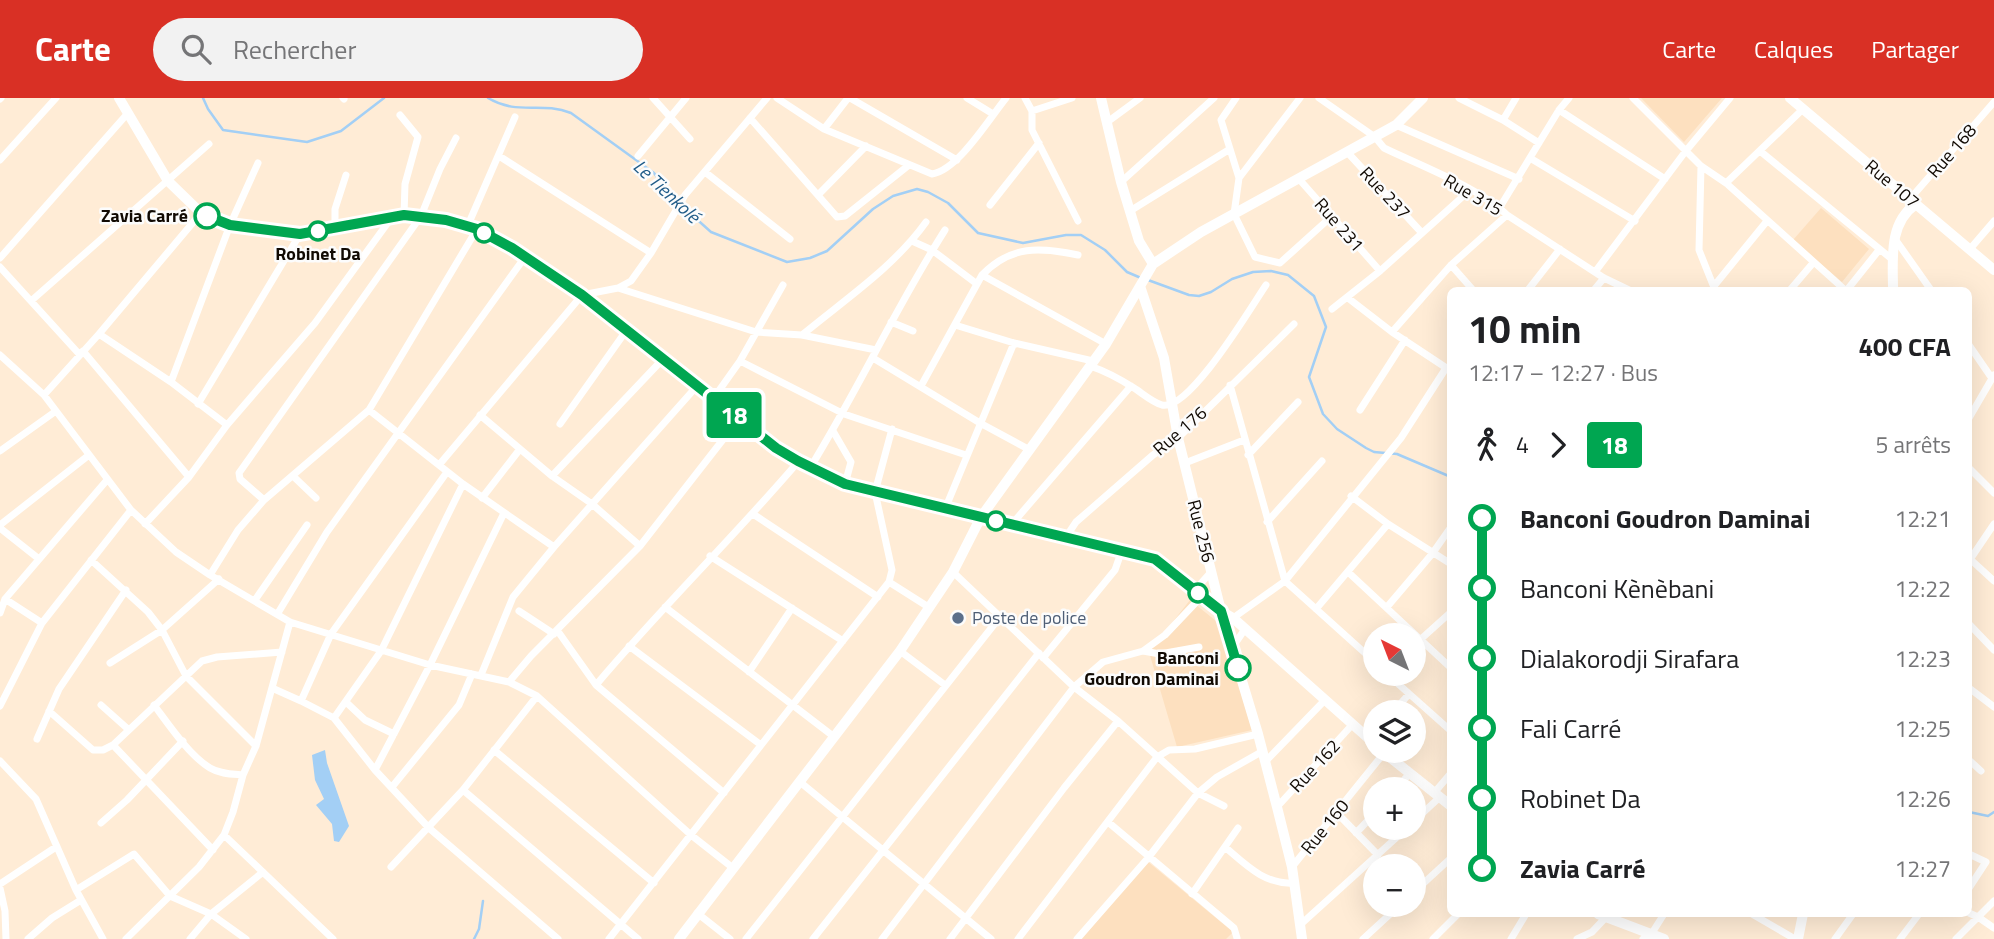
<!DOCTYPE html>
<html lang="fr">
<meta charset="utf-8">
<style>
body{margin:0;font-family:"Titillium Web",sans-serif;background:#f2f2f2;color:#202124;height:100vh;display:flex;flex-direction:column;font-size:26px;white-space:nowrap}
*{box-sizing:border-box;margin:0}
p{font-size:23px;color:#757577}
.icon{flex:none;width:38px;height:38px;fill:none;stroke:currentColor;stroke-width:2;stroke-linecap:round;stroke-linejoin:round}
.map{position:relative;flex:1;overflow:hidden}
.details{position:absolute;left:1447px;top:189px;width:525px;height:630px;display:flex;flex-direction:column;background:#fff;border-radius:10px;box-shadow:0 7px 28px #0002}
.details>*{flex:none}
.badge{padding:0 14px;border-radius:5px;font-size:24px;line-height:46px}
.needle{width:46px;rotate:318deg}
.controls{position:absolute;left:1363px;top:525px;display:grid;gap:14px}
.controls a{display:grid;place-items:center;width:63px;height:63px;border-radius:50%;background:#fff;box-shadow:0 7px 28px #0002;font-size:35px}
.map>.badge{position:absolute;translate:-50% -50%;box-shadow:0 0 0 4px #fff}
.legs{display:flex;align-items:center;gap:10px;height:77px;padding:0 21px;font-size:23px}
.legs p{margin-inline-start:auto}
.head{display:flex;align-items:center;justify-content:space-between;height:119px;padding:0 21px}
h1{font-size:38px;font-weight:700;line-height:52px}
ul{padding:0 21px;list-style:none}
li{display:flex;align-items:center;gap:24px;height:70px;font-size:26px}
li i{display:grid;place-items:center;width:10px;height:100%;margin:0 9px;background:currentColor}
li i::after{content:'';width:18px;height:18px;margin:-9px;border:5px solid;border-radius:50%;background:#fff}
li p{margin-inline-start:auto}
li:first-child i{background:linear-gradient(#0000 50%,currentColor 0)}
li:last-child i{background:linear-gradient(currentColor 50%,#0000 0)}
header{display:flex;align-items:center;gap:42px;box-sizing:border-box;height:98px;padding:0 35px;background:#d93025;color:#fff}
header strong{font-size:33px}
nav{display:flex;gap:38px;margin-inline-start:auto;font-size:24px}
.search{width:490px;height:63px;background:#f2f2f2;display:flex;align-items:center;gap:18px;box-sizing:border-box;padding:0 24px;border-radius:38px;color:#757577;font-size:26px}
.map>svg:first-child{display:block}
.built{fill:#fde0bf}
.water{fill:#a3cff5}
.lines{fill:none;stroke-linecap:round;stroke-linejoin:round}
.stream{stroke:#a3cff5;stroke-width:2.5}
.street{stroke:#fff;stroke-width:7}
.secondary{stroke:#fff;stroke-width:10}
.line-1-casing{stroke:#fff;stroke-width:16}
.line-1{stroke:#00a651;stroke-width:10}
.stop-1-dot{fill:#fff;stroke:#00a651;stroke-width:3.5}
.service-dot{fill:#5c6f8a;stroke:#fcfcfc;stroke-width:2.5}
.labels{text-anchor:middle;stroke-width:5;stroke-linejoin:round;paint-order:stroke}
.street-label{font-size:18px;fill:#110a03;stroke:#fcfcfc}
.stop-label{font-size:18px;font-weight:bold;fill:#110a03;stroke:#fcfcfc;text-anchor:end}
.service-label{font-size:18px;fill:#4e5e75;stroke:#fcfcfc;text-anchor:start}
.water-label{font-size:19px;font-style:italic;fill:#215c88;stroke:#fcfcfc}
</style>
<header>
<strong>Carte</strong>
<div class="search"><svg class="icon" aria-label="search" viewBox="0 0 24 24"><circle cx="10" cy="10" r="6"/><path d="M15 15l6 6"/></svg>Rechercher</div>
<nav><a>Carte</a><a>Calques</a><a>Partager</a></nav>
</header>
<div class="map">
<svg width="1994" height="841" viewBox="0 0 1994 841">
<rect width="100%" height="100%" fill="#ffecd6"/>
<path class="built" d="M1641,0H1722L1684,44Z
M1821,110L1869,151L1842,184L1793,142Z
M1190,502L1221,527L1252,632L1177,649L1149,554Z
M1147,763L1233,834L1226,841H1082Z"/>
<path class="water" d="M325,652L327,665L349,728L339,744L334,743L332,726L316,707L324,701L315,682L312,657Z"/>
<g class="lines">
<path class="stream" d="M203,0L208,11L223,32L307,44L341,33L384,0
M488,0C518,18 541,3 571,15L654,75L673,100L711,134L787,164L810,160L827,153L873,111L893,98L917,91L928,94L948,105L978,135L1023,145L1066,137H1081L1105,152L1127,174L1141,180
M1148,182L1189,197L1199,198L1211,194L1232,181L1253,174L1271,173L1288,177L1314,198L1326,229L1309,279L1323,316L1337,331L1366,350L1374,354L1397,356L1451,379
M1969,714L1988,718L1994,714
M474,841L479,831L483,803"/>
<path class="street" d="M343,0L344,1
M653,0L690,41
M777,0L824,31L932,76C958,72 989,21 1006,0
M850,0L957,62
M967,0L993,16
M1025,0L1032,13V32L1078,123
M1236,0L1221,22L1239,80
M1300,0L1239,80L1234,116L1255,159L1280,165L1332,118
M1319,0L1375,39L1384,50C1419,67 1480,90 1507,117L1604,180L1629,192
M1459,0L1503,22L1539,45
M1633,0L1701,68L1726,85L1845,192
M0,1L1,0
M1559,12L1665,81
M1032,13L1072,0
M400,17L418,39L405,86L404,117
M750,20L837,119L845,118L909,67
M1503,22L1516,0
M1106,25L1140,0
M1396,27L1519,81
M824,31L848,0
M1760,53L1893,162
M1348,55L1422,135
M499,58L651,155
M638,58L686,0
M1530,60L1635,123
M0,62L56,0
M1701,68L1699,152L1715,192
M705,74L790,141
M1299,81L1380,173
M1121,84L1214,0
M1726,85L1803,11
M819,96L866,48
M1910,101L1994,4
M990,107L1039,45
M1500,109L1559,12L1569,0
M1130,113L1230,51
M468,127L515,19
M335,129V111L346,77
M1895,141L1931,192
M912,143L932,152L977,186
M1970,151L1994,123
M0,160L128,15
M1451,167L1473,192
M0,169L80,257
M1595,174L1685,54L1730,0
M982,177L1106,246
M1714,188L1767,123
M618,190L756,234L802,237L876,252
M1528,192L1560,151
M1594,192L1604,180
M1790,192L1813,165
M1847,192L1879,152
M1348,200L1392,234L1451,273
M31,203L209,46
M1332,211L1380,173L1470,92
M891,224L913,233
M955,227L1014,245L1093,263
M1392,234L1451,167L1507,117
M99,236L171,284L227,327
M802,237C844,202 894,169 926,124
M1969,247L1991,279
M83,253L189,379
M0,257L44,297L131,412L176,454L210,477L290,524L430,567L509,584L537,598L691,737L733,770
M873,260L980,325L1030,352
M740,263L844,316L966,357
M1090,268C1105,273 1120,281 1134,290C1142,295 1152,304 1162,307C1189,314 1251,209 1266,187
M171,284L230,127L258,65
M1230,287L1285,483L1376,565
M921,288L982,177C1011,147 1040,149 1078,157
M44,297L99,236L201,115
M713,301L740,263L783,187
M198,306L300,136
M369,312L463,386L554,449
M1360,312L1405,242
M480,317L552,378L592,406L640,448
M1969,320L1994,277
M560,326L626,233
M833,333L851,364L845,386
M0,353L56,313
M1248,357L1298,304
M1185,365L1244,342
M439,367L582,197L618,190L631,183L651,155L685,97L767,0
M810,370C858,292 896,209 945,132
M1969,370L1994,395
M447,374L331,536L301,603L334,620L375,672L429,730L558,841
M293,378L316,400
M552,378L662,262
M1351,398L1388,426L1451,466
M482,400L520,351
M264,402L240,381L239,375L421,118L440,71L456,40
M945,411L1014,245
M753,416L878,499
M1267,424L1322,363
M145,426L189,379L227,327L315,225L392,119
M1012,426L1131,288
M0,427L89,357
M0,430L39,461
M1066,439L1076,424L1153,357L1178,340L1294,226
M710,458L843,543
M1970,461L1994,483
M91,462L148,514L162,532L186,578L256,648
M1969,463L1994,426
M953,474L1074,589L1118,623L1198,695L1224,708
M1348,474L1451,570
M210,477L238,432L264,402L369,312L477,131
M889,484L930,510
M1195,492L1211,474
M5,501L42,525
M255,502L307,427
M665,509L833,638
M1387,509L1432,456L1451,429
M1316,511L1388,426
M519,513L554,536
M0,515L5,501L107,382
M278,515L327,434L525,159
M1233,520L1285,483L1401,340L1446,270
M1969,526L1994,552
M557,532L596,587L724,695
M1421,541L1451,514
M629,548L761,647
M1232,550L1245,531
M900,553L945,587
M1143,553L1160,556L1199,549
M1043,560L1115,472L1122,452
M110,565L162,532L219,481
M749,574L792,510
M1387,576L1451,633
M481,577L513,499L554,449L697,288
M509,584L531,558L640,448L739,321
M596,587C661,510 733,440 798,364
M272,590L301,603
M1969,590L1994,609
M346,604L365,622L394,636
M101,607L129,632
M154,607C169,627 189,657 210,670C220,676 232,676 243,677
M0,608L42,525L131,412
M49,613L93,652H103L113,647L202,563L217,559L282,554
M1393,614L1409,596
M334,620L381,553L463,386
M37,641L59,591L126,492
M113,647L213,752
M494,652L654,785
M1969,662L1981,673
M0,663L36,701L76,792L103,841
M1265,664L1324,603
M375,672L430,567L504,415
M800,684L991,841
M392,689L459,607L472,576
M1396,691L1410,675
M463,692L638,841
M1434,695L1451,675
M1277,709L1352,627
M1337,715L1378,757
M1414,723L1440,699
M1108,724L1234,830L1237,840
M101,725L127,702L183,643
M1356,735L1376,714
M224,737L333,841
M1225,749C1246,767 1265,787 1294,785
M1969,756L1986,764L1969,790
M391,769L463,692L537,598
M1292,769L1384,655
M0,786L56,749
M0,790L5,813L6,841
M76,792L134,756L170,798L211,816L246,841
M1414,794L1451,760
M1192,796L1238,730
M697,815L730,841
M1969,815L1978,819L1994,830
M1752,816L1795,841
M1300,827L1407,730
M28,841L52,820L81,802
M126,841L199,769L224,737L233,714L243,677L256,648L290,524
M190,841L211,816L263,774
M609,841L889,484L892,472L875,394L892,331
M746,841L1000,519
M813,841L1039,555
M882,841L1074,589L1103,564L1143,553L1165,537L1202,498
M950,841L1064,690L1118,623
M1018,841L1157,659L1169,652L1195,651L1258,636
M1077,841L1148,760L1198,695L1217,679L1263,653
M1363,841L1400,807
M1433,841L1458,816
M1511,841L1526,816
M1577,841L1592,834L1609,816
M1643,841L1652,835L1664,816
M1835,841L1853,816
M1900,841L1919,816
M1956,841L1994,803"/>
<path class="secondary" d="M119,0L168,83L201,115L230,127L300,136L404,117L468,127L511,150L582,197L776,350L798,364L845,386L1155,461L1221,513L1233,520L1376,647
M1101,0L1121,84L1139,143L1153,166
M1790,0L1994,172
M1140,188L1164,260L1178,340L1221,513L1258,636L1277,709L1292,769L1302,841
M1893,192C1893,162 1888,125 1916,106
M1382,653L1451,708
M1598,816L1664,841
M679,841L900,553L953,474L981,419L1106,246L1153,166L1201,134L1396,27L1423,0
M1798,841L1803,816"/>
</g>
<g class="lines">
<g class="line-1-casing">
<path id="line-1" d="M207,118L230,127L300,136L404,117L446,122L477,131L512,150L582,197L776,350L798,363L845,386L1155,461L1221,513L1238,570"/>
</g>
<use href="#line-1" class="line-1"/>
</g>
<g class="stop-1-dot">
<circle cx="207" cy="118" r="12"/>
<circle cx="318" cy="133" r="9"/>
<circle cx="484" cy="135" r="9"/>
<circle cx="996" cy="423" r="9"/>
<circle cx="1198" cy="495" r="9"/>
<circle cx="1238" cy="570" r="12"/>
</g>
<circle class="service-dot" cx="958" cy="520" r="7"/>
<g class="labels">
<g class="street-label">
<text transform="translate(1952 53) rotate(-49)" y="6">Rue 168</text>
<text transform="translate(1892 86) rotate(40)" y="6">Rue 107</text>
<text transform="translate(1385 95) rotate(47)" y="6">Rue 237</text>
<text transform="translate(1473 97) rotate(30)" y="6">Rue 315</text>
<text transform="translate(1339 127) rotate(49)" y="6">Rue 231</text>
<text transform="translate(1180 333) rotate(-41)" y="6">Rue 176</text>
<text transform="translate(1201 433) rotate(76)" y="6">Rue 256</text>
<text transform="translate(1315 668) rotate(-47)" y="6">Rue 162</text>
<text transform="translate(1325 729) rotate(-51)" y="6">Rue 160</text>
</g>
<g class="stop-label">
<text x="188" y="124">Zavia Carré</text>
<text x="318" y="162" text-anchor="middle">Robinet Da</text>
<text x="1219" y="566">Banconi<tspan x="1219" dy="21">Goudron Daminai</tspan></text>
</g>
<g class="service-label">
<text x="972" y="526">Poste de police</text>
</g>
<g class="water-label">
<text transform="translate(667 93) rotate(43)" y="7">Le Tienkolé</text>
</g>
</g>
</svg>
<div class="controls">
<a><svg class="needle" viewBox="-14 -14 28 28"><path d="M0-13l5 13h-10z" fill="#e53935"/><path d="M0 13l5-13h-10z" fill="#757577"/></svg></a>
<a><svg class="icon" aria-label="layers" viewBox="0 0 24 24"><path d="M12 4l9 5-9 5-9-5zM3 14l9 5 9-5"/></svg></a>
<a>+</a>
<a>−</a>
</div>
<b class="badge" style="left:734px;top:317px;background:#00a651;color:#fff">18</b>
<section class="details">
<div class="head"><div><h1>10 min</h1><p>12:17 – 12:27 · Bus</p></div><b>400 CFA</b></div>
<div class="legs"><svg class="icon" aria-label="walk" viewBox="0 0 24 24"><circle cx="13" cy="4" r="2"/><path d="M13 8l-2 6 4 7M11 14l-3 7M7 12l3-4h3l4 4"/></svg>4<svg class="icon" aria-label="forward" viewBox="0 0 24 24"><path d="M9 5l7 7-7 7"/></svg><b class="badge" style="background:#00a651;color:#fff">18</b><p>5 arrêts</p></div>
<ul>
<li><i style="color:#00a651"></i><b>Banconi Goudron Daminai</b><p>12:21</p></li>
<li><i style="color:#00a651"></i><span>Banconi Kènèbani</span><p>12:22</p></li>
<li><i style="color:#00a651"></i><span>Dialakorodji Sirafara</span><p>12:23</p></li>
<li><i style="color:#00a651"></i><span>Fali Carré</span><p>12:25</p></li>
<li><i style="color:#00a651"></i><span>Robinet Da</span><p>12:26</p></li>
<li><i style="color:#00a651"></i><b>Zavia Carré</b><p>12:27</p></li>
</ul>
</section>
</div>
